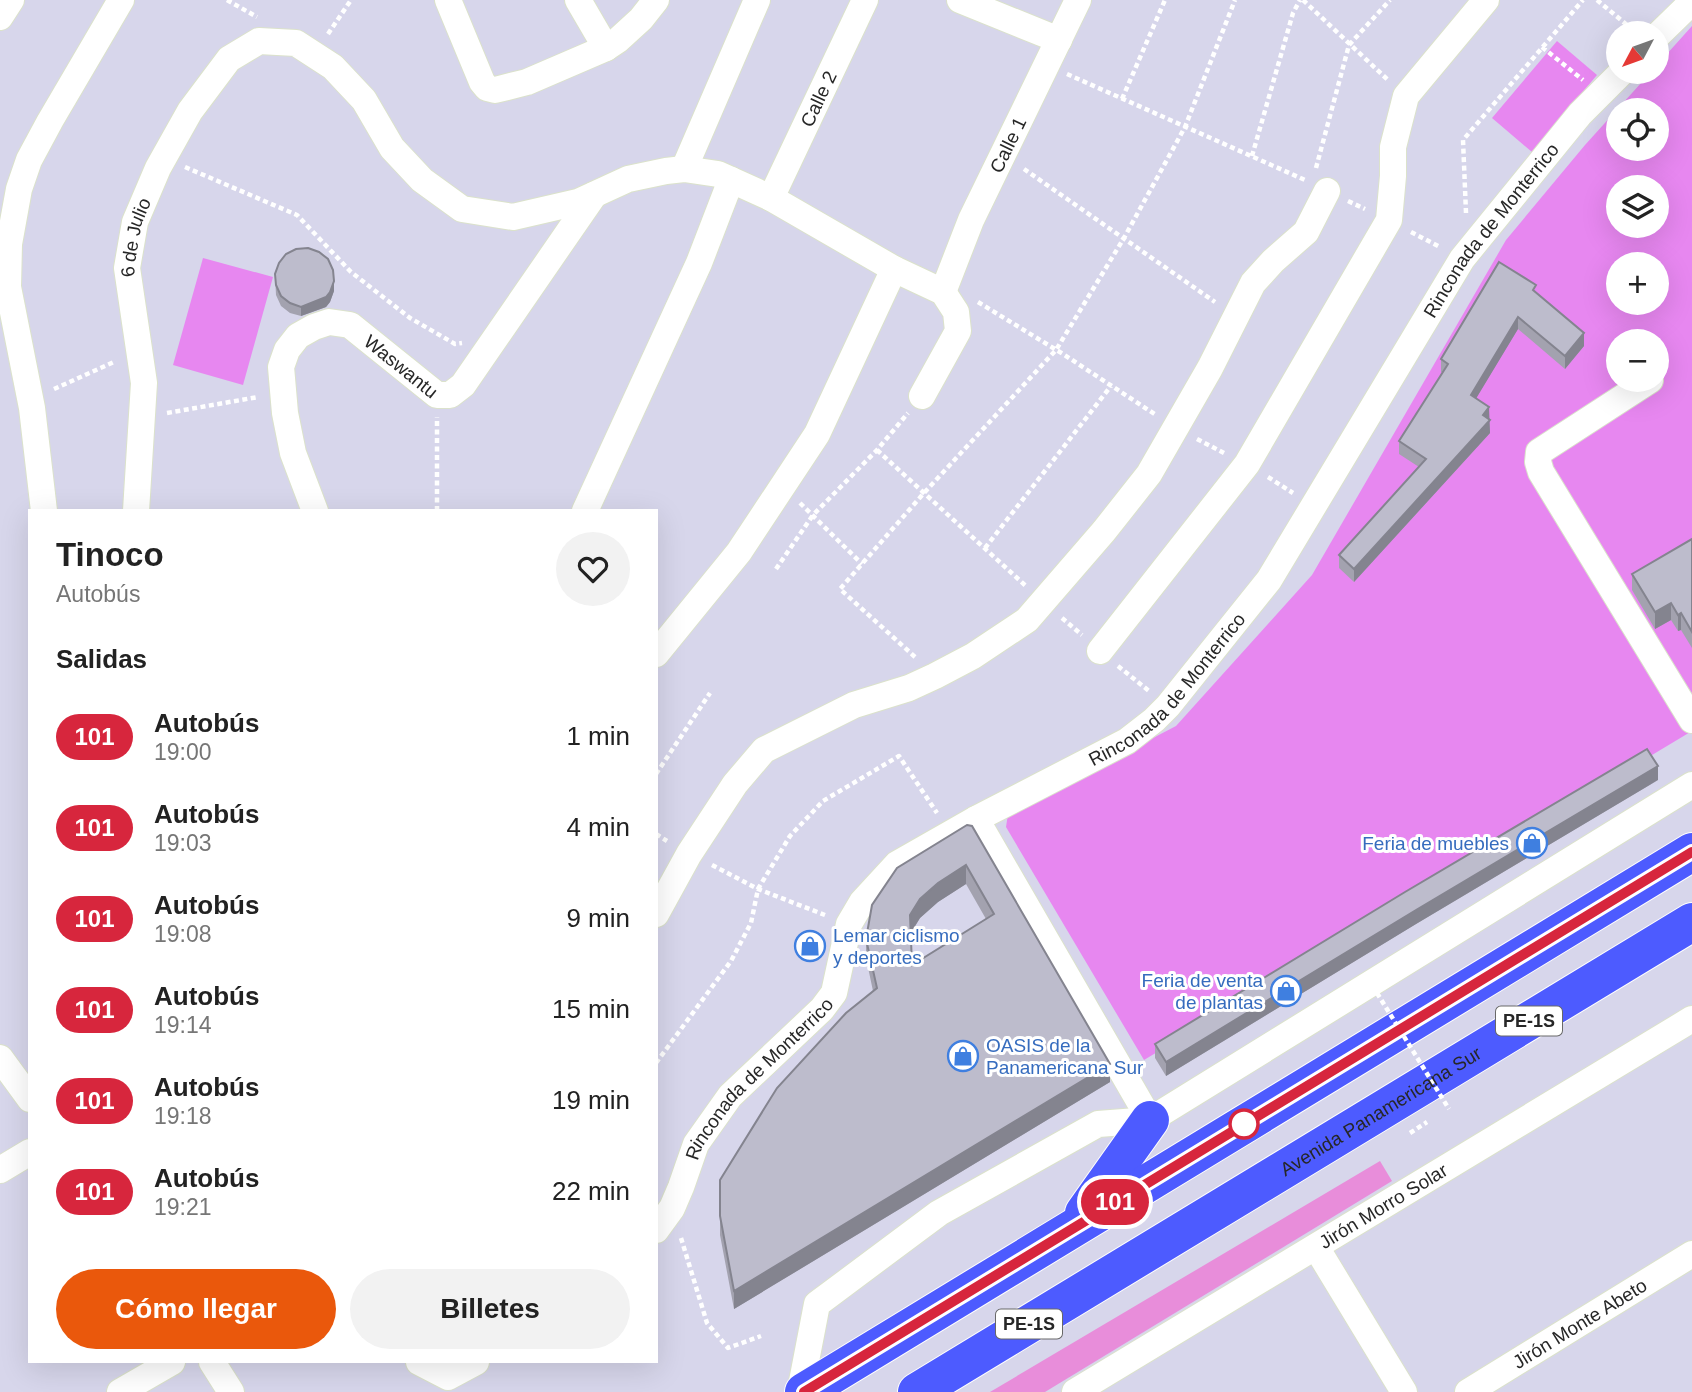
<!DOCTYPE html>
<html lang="es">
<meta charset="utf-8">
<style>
body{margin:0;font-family:Helvetica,sans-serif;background:#f2f2f2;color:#222;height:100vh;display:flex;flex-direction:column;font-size:26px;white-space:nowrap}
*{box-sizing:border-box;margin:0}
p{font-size:23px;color:#767676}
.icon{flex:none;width:38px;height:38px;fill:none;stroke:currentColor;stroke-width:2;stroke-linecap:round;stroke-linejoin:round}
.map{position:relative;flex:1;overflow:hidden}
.drawer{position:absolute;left:28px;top:509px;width:630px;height:854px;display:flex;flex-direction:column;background:#fff;border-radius:0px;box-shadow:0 7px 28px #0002}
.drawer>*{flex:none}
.badge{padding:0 14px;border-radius:23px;font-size:24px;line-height:46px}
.needle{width:46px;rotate:229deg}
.controls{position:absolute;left:1606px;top:21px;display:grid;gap:14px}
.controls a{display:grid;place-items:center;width:63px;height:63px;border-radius:50%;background:#fff;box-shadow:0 7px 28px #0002;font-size:35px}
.map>.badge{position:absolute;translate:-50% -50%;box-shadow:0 0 0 4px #fff}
h2{padding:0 28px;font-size:26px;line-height:63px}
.round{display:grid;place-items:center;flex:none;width:74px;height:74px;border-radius:37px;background:#f2f2f2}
.overview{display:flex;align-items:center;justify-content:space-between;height:119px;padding:0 28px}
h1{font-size:33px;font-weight:700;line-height:52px}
.action{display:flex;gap:14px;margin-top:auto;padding:14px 28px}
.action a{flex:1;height:80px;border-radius:42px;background:#ea580c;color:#fff;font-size:28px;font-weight:700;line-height:80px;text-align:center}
.action a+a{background:#f2f2f2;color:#222}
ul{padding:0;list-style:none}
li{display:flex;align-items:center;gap:21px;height:91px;padding:0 28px}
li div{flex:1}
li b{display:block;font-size:26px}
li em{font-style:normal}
li .badge{min-width:77px;font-weight:700;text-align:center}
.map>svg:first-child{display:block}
.green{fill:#e88dda}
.pitch{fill:#e787f0;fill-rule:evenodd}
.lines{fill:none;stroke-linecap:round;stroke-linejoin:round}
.minor-casing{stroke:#dbe2cb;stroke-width:28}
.highway-casing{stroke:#fff;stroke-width:40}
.path{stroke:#fff;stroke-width:4.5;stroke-dasharray:5 3.5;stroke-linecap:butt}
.minor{stroke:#fff;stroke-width:26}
.highway{stroke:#4d5bff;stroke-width:38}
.path-bridge{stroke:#fff;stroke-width:4.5;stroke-dasharray:5 3.5;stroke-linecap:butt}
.wall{fill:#a3a2af;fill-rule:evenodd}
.shaded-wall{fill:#84848f}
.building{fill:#bdbccc;stroke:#84848f;stroke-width:2;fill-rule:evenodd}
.line-casing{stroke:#fff;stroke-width:16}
.line{stroke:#d7263d;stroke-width:10}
.stop-dot{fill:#fff;stroke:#d7263d;stroke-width:3.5}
.labels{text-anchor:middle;stroke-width:6;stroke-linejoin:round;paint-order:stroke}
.shield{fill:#fff;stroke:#686868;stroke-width:2}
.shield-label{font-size:18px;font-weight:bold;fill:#272727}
.street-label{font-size:19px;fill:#272727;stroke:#fff}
.shop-label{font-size:19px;fill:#366cbe;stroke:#fff;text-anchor:end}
</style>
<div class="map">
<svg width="1692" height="1392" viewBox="0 0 1692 1392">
<rect width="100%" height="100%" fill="#d7d6eb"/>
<path class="green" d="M1380,1161L1392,1181L1045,1392H990Z"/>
<path class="pitch" d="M1692,26V731L1144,1060L1006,827L1008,814L1176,726L1312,575L1506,240L1585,145L1651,72H1657V65ZM1619,110H1657V149H1619ZM1619,187H1657V226H1619ZM1619,264H1657V303H1619ZM1619,341H1657V380H1619Z
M1557,41L1597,75L1532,152L1492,118Z
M203,258L273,277L243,385L173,365Z"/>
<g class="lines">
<g class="minor-casing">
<g id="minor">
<path d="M448,0L482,82L487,88L495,90L527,82L606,48L618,40L641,19L656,0"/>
<path d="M578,0L606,48"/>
<path d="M960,0L1059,40"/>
<path d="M0,17L11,0"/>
<path d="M1657,36L1692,2"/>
<path d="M684,169L757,0"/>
<path id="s1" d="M771,198L865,0"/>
<path id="s2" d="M943,292L971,220L1078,0"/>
<path d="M1650,380L1539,452L1538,462L1541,472L1692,720"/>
<path d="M44,511L32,408L8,287L9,244L19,189L29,160L50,121L121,0"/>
<path id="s3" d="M136,511L144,383L127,268L135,222L158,168L190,111L229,59L259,41L296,43L333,67L364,100L392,148L422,180L462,209L513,217L578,202L628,179L666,171L684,169L718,174L771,198L894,269L943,292L956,312L958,331L922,396"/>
<path id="s4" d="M315,511L293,453L285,413L281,367L287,350L298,336L314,327L329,322L350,325L437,395H450L463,385L594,195"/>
<path d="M585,511L699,263L731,180"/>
<path d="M1100,651L1247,464L1389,220L1393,176V147L1406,96L1486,0"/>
<path d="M656,654L739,552L817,434L894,269"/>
<path d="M976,819L1150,1120"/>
<path d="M656,914L689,854L735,784L764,750L854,705L909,688L935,676L973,656L1027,620L1104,531L1149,474L1210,368L1253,283L1273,261L1306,232L1327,191"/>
<path d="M0,1058L30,1099"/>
<path d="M0,1170L30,1152"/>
<path id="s5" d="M656,1230L672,1208L681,1187L696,1144L730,1096L822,1009L834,993L849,924L862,902L897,864L976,819L1127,741L1154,720L1168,706L1269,580L1462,259L1580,114L1622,72"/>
<path d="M1316,1247L1404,1392"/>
<path d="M212,1362L231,1392"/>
<path d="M419,1362L448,1377L476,1362"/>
<path d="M120,1392L172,1362"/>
<path d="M800,1392L817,1304L939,1213L1098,1124L1150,1120L1692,785"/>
<path id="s6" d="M1075,1392L1692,1019"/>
<path id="s7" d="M1468,1392L1692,1254"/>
</g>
</g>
<g class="highway-casing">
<g id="highway">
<path d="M1084,1213L1150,1120"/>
<path d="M804,1392L1692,852"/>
<path id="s8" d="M917,1392L1692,922"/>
</g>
</g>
<path class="path" d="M227,0L257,17
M1303,0L1389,81
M1597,0L1633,30
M328,34L351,0
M1542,47L1583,80
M1067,74L1305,180
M1122,99L1165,0
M1252,156L1293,13L1300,0
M185,167L297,215L351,272L410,318L455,344L462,343
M1316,168L1349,45L1390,0
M1024,169L1215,302
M1348,201L1365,209
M1466,213L1463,140L1583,0
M1411,232L1440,247
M978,302L1063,354L1156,415
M54,389L116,361
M167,413L258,397
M1197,439L1224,453
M877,450L1027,587
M1268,477L1293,493
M800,503L862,564
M437,511V417
M985,548L1111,386
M776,569L813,515L877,450L908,413
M1062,618L1082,635
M915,657L840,589L924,493L1056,350L1124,238L1185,127L1235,0
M1118,666L1149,691
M656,774L710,693
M656,834L667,841
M712,865L758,889L825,915
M656,1063L731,961L751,923L758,889L790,836L823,801L899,756L937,813
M1410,1133L1427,1122
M681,1238L707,1323L728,1348L761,1336"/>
<use href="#minor" class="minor"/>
<use href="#highway" class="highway"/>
<path class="path-bridge" d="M1377,993L1449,1109"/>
</g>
<path class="wall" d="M275,274L334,291L330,302L326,307L301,316L290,313L281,306L276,295Z
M1536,293L1584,346L1565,369L1518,329L1476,398L1489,419L1490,433L1354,582L1339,568V555L1419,467L1399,454V441L1443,373L1441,372V359Z
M1692,539V648L1681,630L1678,631L1671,620L1655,629L1632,590V574Z
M1658,780L1416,924L1166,1076L1155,1058V1044Z
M967,825L1110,1082L734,1309L720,1235V1180L873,991L866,958V939ZM966,884L986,919L912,965L911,933L920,918L938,902Z"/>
<path class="shaded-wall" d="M334,281V291L330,302L326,307L301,316V307Z
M1518,317V329L1471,407V395Z
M1584,333V346L1565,369V356Z
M1489,407L1490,433L1354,582V569L1483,415Z
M1671,603V620L1655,629V612Z
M1681,613V630L1678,631V615Z
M1658,766V780L1416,924L1166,1076V1062L1416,910Z
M966,865V884L938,902L920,918L910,934V915L920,899L938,883Z
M1110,1064V1082L734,1309V1291Z"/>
<path class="building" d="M308,248L319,252L328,259L333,270L334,281L330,292L326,297L301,307L290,303L281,296L276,285L275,274L279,263L286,254L296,249Z
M1499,262L1536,285L1533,290L1584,333L1565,356L1518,317L1471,395L1489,407L1483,415L1490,420L1354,569L1339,555L1426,459L1399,441L1448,364L1441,359Z
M1692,539V632L1681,613L1678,615L1671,603L1655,612L1632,574Z
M1647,749L1658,766L1416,910L1166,1062L1155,1044L1405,892Z
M967,825L972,826L1110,1064L734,1291L720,1216V1180L777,1088L846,1013L877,988L866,939L872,905L897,868ZM966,865L994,914L912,965L910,915L920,899L938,883Z"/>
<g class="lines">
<g class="line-casing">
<path id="line" d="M804,1392L1692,852"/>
</g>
<use href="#line" class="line"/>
</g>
<defs>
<g id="shop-ring" transform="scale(1.575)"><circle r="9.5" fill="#fff" stroke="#3f7fe0" stroke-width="1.5"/><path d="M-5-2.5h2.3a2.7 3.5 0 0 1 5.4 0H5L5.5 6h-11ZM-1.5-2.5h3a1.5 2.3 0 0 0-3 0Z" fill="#3f7fe0"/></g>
</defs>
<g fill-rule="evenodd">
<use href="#shop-ring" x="1532" y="843"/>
<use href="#shop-ring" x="810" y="946"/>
<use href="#shop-ring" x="1286" y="991"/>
<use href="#shop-ring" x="963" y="1056"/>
</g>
<circle class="stop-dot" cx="1244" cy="1124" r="14"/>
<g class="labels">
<g class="shield">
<rect x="1496" y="1006.5" width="66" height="29" rx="5"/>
<rect x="996" y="1309.5" width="66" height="29" rx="5"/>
</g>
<g class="shield-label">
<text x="1529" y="1027">PE-1S</text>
<text x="1029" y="1330">PE-1S</text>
</g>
<g class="street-label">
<text dy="7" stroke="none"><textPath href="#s1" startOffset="110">Calle 2</textPath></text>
<text dy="7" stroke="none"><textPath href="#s2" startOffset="161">Calle 1</textPath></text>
<text dy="7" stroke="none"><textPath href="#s5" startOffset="1340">Rinconada de Monterrico</textPath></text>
<text dy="7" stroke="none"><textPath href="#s3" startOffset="276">6 de Julio</textPath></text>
<text dy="7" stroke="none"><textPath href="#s4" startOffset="306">Waswantu</textPath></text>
<text dy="7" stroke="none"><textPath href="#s5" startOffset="774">Rinconada de Monterrico</textPath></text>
<text dy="7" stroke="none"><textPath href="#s5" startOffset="186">Rinconada de Monterrico</textPath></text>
<text dy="7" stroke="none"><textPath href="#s8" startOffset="542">Avenida Panamericana Sur</textPath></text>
<text dy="7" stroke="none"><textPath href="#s6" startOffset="360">Jirón Morro Solar</textPath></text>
<text dy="7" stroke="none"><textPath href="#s7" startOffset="131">Jirón Monte Abeto</textPath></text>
</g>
<g class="shop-label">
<text x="1509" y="850">Feria de muebles</text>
<text x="833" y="942" text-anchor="start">Lemar ciclismo<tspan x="833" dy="22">y deportes</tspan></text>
<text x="1263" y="987">Feria de venta<tspan x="1263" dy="22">de plantas</tspan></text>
<text x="986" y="1052" text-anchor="start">OASIS de la<tspan x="986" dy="22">Panamericana Sur</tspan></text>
</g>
</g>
</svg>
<div class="controls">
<a><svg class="needle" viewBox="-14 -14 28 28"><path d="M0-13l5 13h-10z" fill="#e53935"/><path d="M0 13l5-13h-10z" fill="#767676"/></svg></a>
<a><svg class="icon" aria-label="locate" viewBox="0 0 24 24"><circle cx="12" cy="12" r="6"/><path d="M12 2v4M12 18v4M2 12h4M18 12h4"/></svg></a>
<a><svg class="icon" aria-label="layers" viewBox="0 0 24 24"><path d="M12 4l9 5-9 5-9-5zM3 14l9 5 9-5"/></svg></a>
<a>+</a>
<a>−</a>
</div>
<b class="badge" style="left:1115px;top:1202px;background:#d7263d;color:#fff">101</b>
<section class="drawer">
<div class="overview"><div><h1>Tinoco</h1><p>Autobús</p></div><a class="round"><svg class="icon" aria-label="heart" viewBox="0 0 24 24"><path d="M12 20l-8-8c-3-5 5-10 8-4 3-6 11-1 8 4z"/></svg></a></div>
<h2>Salidas</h2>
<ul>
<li><span class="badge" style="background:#d7263d;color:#fff">101</span><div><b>Autobús</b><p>19:00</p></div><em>1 min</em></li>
<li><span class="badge" style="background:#d7263d;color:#fff">101</span><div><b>Autobús</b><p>19:03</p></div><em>4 min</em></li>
<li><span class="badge" style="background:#d7263d;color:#fff">101</span><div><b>Autobús</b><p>19:08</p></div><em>9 min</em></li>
<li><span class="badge" style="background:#d7263d;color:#fff">101</span><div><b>Autobús</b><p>19:14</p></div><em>15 min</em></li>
<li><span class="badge" style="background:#d7263d;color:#fff">101</span><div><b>Autobús</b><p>19:18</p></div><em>19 min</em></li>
<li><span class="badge" style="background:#d7263d;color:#fff">101</span><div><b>Autobús</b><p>19:21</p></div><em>22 min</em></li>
</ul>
<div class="action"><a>Cómo llegar</a><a>Billetes</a></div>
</section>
</div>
